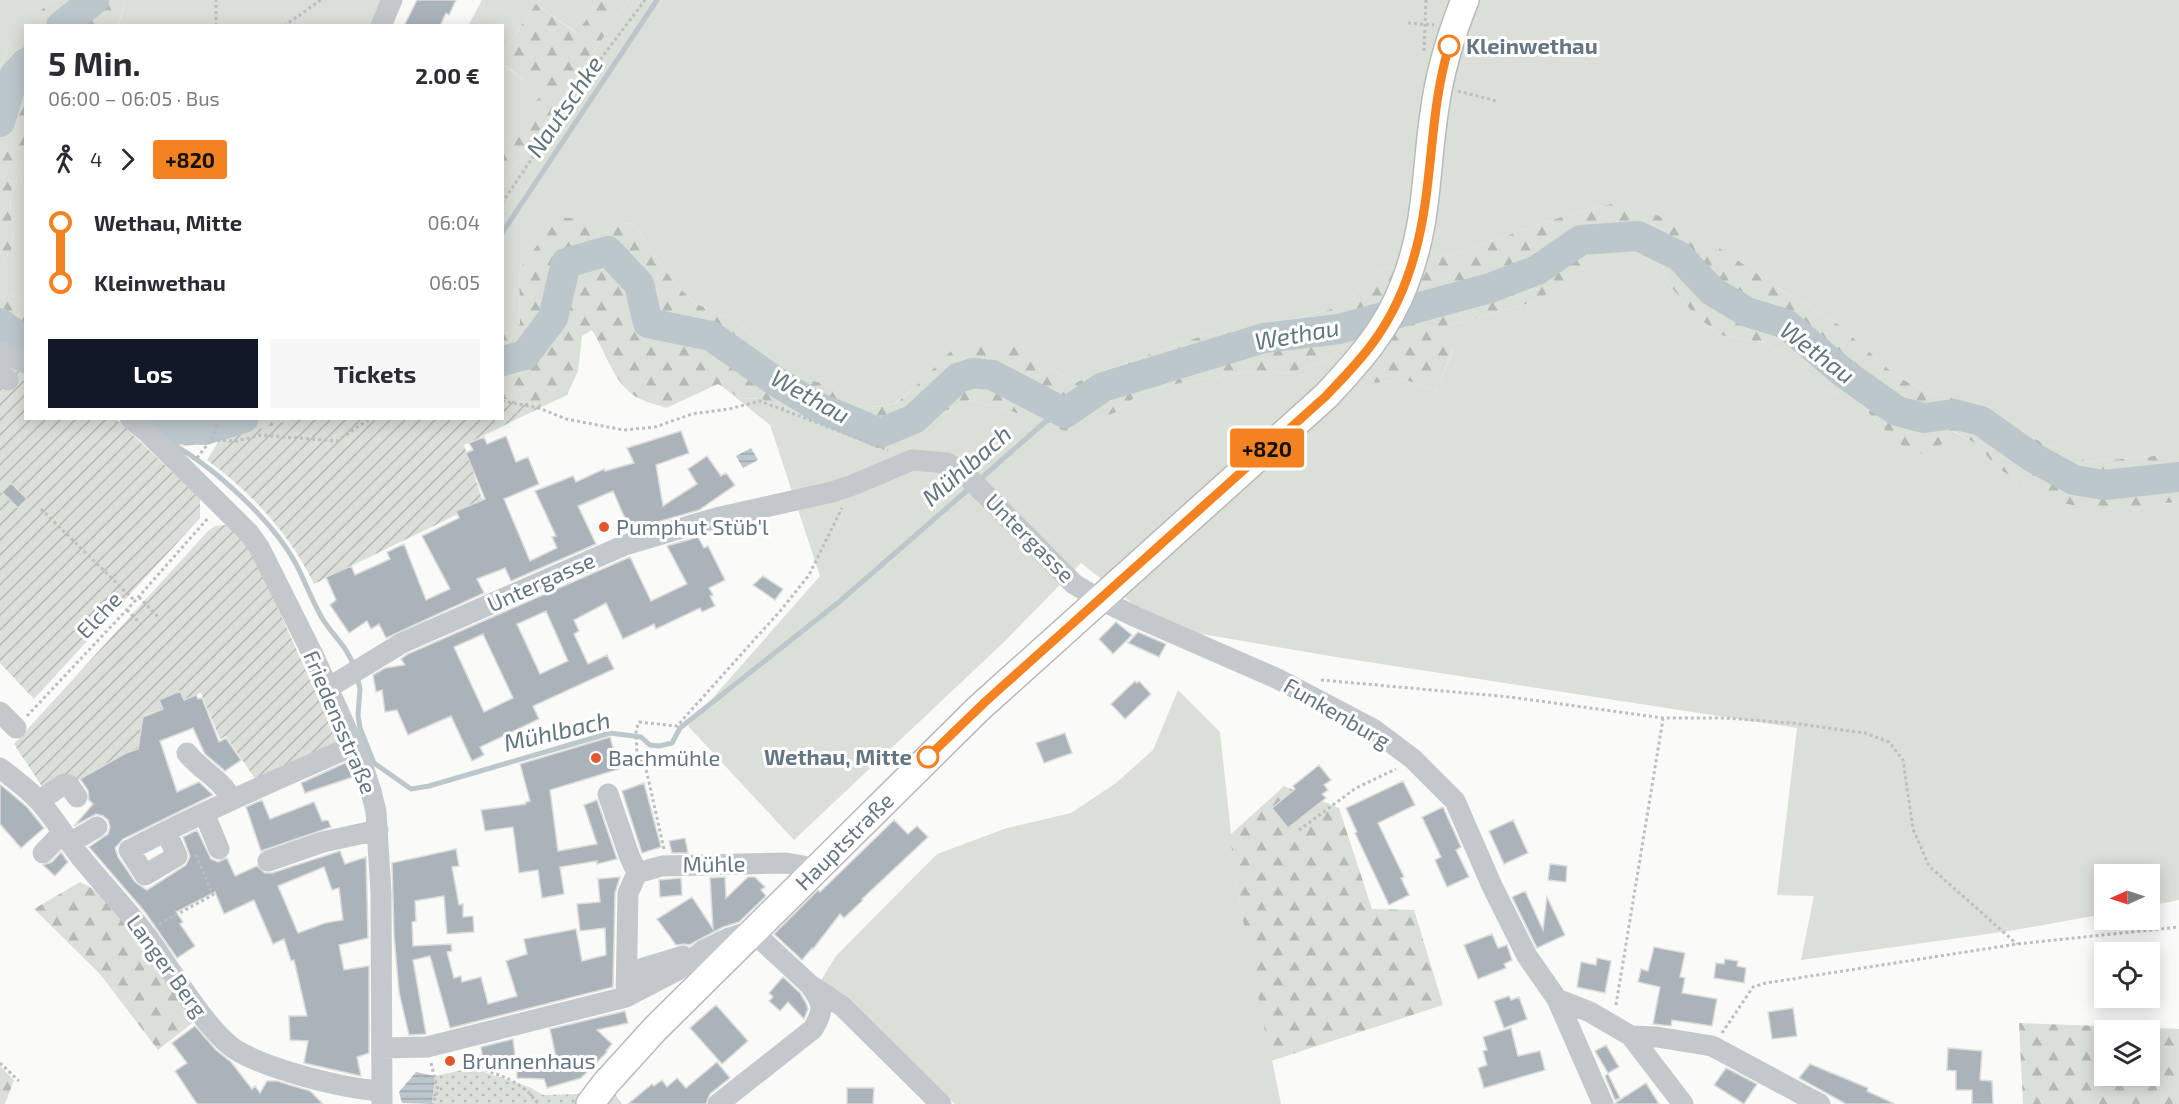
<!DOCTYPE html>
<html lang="de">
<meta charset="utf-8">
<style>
body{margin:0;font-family:"Exo 2",sans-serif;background:#f7f7f7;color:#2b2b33;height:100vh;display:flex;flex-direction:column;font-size:22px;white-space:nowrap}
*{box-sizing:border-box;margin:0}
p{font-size:20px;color:#7c7c81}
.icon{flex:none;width:33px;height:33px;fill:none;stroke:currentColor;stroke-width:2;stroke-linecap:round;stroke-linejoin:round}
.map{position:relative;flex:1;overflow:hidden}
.panel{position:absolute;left:24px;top:24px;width:480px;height:396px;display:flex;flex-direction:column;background:#fff;border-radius:0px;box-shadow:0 3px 15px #0003}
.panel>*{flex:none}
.badge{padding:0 12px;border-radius:4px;font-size:21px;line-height:39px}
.needle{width:39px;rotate:267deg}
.controls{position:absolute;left:2094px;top:864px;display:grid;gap:12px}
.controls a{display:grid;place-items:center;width:66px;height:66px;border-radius:0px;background:#fff;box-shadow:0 3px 15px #0003;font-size:30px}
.map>.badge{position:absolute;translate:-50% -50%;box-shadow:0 0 0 3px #fff}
.legs{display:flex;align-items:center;gap:9px;height:66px;padding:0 24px;font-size:20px}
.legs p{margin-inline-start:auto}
.headline{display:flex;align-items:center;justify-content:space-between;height:102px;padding:0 24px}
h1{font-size:33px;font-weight:700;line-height:45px}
.cta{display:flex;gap:12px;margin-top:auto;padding:12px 24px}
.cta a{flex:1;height:69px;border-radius:0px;background:#111827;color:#fff;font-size:24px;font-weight:700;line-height:69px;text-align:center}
.cta a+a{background:#f7f7f7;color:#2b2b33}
ul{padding:0 24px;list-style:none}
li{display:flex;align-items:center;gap:21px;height:60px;font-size:22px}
li i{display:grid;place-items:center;width:9px;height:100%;margin:0 8px;background:currentColor}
li i::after{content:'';width:15px;height:15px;margin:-8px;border:4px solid;border-radius:50%;background:#fff}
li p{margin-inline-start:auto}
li:first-child i{background:linear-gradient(#0000 50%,currentColor 0)}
li:last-child i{background:linear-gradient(currentColor 50%,#0000 0)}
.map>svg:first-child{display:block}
.grass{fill:#dadfd7}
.forest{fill:url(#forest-firs);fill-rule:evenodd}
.park{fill:url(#park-dots)}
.garden{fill:url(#garden-furrows)}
.water{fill:url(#water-rules)}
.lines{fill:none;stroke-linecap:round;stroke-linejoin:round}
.stream{stroke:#bbc7cb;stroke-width:5}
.river{stroke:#bbc7cb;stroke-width:30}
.building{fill:#aab3b9;stroke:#dcdcda;stroke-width:1.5;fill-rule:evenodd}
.major-casing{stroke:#b5babe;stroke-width:30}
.path{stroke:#bbbfc2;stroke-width:3;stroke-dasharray:3 3;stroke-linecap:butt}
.minor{stroke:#c3c8cc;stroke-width:21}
.major{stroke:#fff;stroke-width:27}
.line-1-casing{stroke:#fff;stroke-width:14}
.line-1{stroke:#f58220;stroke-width:9}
.stop-1-dot{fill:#fff;stroke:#f58220;stroke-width:3}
.poi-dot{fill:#e4572e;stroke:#fff;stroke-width:2}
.labels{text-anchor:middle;stroke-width:6;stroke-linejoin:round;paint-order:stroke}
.stop-label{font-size:22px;font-weight:bold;fill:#657683;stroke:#fff;text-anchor:start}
.poi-label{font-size:22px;fill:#657683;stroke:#fff;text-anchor:start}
.street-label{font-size:22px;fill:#657683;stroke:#fff}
.water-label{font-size:24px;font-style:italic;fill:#60757c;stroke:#fff}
</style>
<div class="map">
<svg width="2179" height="1104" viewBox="0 0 2179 1104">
<defs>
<pattern id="forest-firs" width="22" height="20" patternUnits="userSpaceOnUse" patternTransform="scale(1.5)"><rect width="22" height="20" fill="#dadfd7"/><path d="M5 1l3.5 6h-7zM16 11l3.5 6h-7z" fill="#b4b9b4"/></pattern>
<pattern id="park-dots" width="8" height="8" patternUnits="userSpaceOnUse" patternTransform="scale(1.5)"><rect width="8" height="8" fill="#dadfd7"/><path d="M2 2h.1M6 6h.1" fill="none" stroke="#b4b9b4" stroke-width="1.8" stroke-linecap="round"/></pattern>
<pattern id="garden-furrows" width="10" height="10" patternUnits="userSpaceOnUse" patternTransform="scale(1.5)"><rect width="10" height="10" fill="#dadfd7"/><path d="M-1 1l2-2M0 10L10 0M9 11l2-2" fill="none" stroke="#b4b9b4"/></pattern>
<pattern id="water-rules" width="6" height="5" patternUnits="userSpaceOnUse" patternTransform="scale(1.5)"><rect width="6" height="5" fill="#bbc7cb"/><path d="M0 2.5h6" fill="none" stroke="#9ca6aa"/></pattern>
</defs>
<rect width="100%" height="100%" fill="#fafaf8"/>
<path class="grass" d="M0,0H54L49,2L9,45L0,70Z
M126,0H385L371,25L118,26Z
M482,0H602L577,33L536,4L503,53L502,26H468Z
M629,0H2179V456H2154L2088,462L2039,441L1985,412L1952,398L1923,390L1896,376L1839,325L1778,288L1611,204L1567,215L1459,252L1381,270L1370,282L1331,309L1265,328L1205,335L1108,369L1075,383L1034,359L1020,345L914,388L894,404L870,407L832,385L784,375L740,324L695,303L674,283L634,224L558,218L519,270L520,324L503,335V183Z
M502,64L543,94L503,144H502Z
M25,159V303L0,289V268L13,246L10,194Z
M1615,248L1661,259L1668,283L1694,314L1720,335L1766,343L1793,359L1825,389L1856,399L1889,435L1942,444L1952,431L1975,443L1998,468L2165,504L2179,502V900L2150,906V874H2104V914L2009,931L1801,960L1814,896L1777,895L1797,728L1342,658L1196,633L1138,608L1081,563L1004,642L794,840L688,726L820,576L770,425L718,383L740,398L762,399L782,408L810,415L837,431L905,443L941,413L969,400L1014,412H1116L1140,393L1193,380L1256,371L1289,373L1329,359L1344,346L1375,383L1406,380L1436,391L1453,350L1446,326L1533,302L1584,255Z
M1178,690L1220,732L1237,890L1281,1104H955L842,993L820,982L836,956L937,854L1007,828L1071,813L1116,783L1153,750Z"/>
<path class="forest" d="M54,0H126L118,25H27L49,2Z
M602,0H629L503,183V144L542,94L503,64V53L536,4L576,33Z
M25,27V159L10,194L13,246L0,268V70L9,45Z
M1611,204L1646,211L1690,228L1778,288L1839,325L1896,376L1923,390L1952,398L1985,412L2039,441L2088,462L2154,456H2179V502L2098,510L2048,500L1998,468L1975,443L1953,431L1942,444L1915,456L1889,435L1856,399L1825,389L1793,359L1766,343L1720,335L1694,314L1668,283L1661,259L1615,248L1584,255L1577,275L1533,302L1446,326L1453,349L1436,391L1406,380L1375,383L1344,346L1329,359L1289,373L1256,371L1193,380L1140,393L1116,412L1065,431L1014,412L969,400L941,413L905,443L876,446L837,431L810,415L782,408L762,399L740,398L718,384L666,408C656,404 640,401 632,394C612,378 605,351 592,330L582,336L578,371L567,395L546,405L503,399V335L520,324L519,270L558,217L634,224L674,283L695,303L740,324L784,375L832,385L871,407L895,404L914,388L952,350L979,339L1020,345L1034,359L1075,383L1108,369L1205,335L1265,328L1331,309L1370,282L1381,270L1459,252L1567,215Z
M0,289L25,303V357L0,344Z
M138,419H292C269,427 200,449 177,445C165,442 148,427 138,419Z
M1284,786L1339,808L1372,909L1414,910L1443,1005L1271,1061L1237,890L1230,835Z
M80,882L103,894L126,916L195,1021L158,1050L100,974L34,909Z
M2019,1023L2179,1029V1104H2023ZM2104,1030H2150V1076H2104Z
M0,1066L14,1080L5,1104H0Z"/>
<path class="park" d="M472,1068L529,1087L543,1095L614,1093L622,1104H432L435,1076Z"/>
<path class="garden" d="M0,359L25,372L26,418L116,419L200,498V518L34,699L0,663Z
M503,399L546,405L464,445L483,502L314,584C290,534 252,493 207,460L220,439L271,426L292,419L502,418Z
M225,525H229L252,550L338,743L256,780L226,736L220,739L201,693L143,716L138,749L126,753L74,783L68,774L45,791L14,744L208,531L215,526Z"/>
<path class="water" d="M751,448L758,460L743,468L736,456Z
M416,1072L435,1076L432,1104L402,1103L399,1092Z"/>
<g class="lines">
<path class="stream" d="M502,233L657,0
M172,444C214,467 273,521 296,564C305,581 312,601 322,618C332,635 348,647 354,667
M978,481L1045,422L1065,413
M357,676L360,689L358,715L360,728L374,763L411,789L429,786L610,733L641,737L650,745L659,746L672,743L680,728L839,602L971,487"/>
<path class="river" d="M61,26L94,0
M0,122L14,76L26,63
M0,323L26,342
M502,361L525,355L553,318L566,263L608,251L639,284L648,323L711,336L775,381L818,407L880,433L914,419L958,378L973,373L992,375L1065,413L1103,387L1264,338L1339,329L1490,288L1537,270L1581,240L1638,236L1679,256L1712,291L1747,312L1786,324L1845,374L1897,411L1924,418L1954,414L1981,421L2032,457L2074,480L2104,485L2179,477
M164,418L177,429L205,430L244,418"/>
</g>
<path class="building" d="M417,0H456L449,15L446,13L440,26H404Z
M681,431L689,453L656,465L663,506L697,484L688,469L707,456L721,476L726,473L735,485L699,510L630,530L613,491L578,506L596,544L511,581L505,568L477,579L484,593L386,638L379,624L371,629L367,621L349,633L330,605L336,600L326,577L351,566L355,575L390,559L387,552L404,544L426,600L450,589L422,536L459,518L456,511L485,499L466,453L473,450L469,443L484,437L487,444L506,436L516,462L528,457L539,484L504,499L530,561L557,548L552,537L556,536L535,491L573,476L576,482L604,469L605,471L634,463L627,448Z
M11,483L27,499L18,508L2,492Z
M698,537L704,548L708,546L725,580L709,588L713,595L710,596L715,606L702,612L700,608L656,629L654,624L623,639L606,603L574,620L579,631L574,634L588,664L607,655L614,669L533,706L539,719L480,747L484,755L472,761L451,716L408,735L397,710L385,712L382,690L376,692L373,675L385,668L405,665L401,659L408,654L630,557L651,601L687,584L667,546ZM546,611L568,661L540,674L517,624ZM483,634L513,698L484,712L454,647Z
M763,576L783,589L775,600L753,585Z
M1116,622L1132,635L1113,654L1099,639Z
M1138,632L1166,644L1159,657L1128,643Z
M1135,681L1137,683L1139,681L1151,694L1125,719L1111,704Z
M180,691L184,700L196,695L198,699L202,698L219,742L226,738L241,760L225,771L205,754L193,728L160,741L177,792L199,782L213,795L123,839L115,848L118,857L135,882L147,890L186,865L190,856L183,837L197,830L211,859L218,862L227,858L235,876L257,866L265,873H272L340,851L345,864L366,857L368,938L339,945L344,970L369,966V1053L357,1057L361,1076L304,1063L308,1041L290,1040L289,1016H307L294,960L291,961L284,939L273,944L254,900L224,914L215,892L176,912L183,922L180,924L195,946L177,958L145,912L89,847L108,834L110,827L108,820L103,816L96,814L74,826L93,804L89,800L88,790L80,779L126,753L138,749L143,717L163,709L159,700ZM324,867L332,890L339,888L343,920L325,923L298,933L278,886Z
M1065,733L1072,753L1044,763L1036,743Z
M610,737L619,769L550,790L558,851L597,844L584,805L597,800L617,859L597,864V861L560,867L564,894L542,898L538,870L519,873L513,827L485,831L481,810L526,804V802L530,801L520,764Z
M347,762L353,777L305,793L301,783Z
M1319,765L1331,780L1324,785L1328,790L1322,794L1326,798L1288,828L1272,808L1295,789L1293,786Z
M1403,781L1415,805L1378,823L1404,877L1401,878L1409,895L1389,905L1355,833L1357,832L1346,808Z
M644,783L661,847L642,853L622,791Z
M0,784L27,807L44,828L21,848L0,824Z
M262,800L270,819L314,802L322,821L328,820L331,827L261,851L246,807Z
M1443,807L1461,847L1456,850L1469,877L1447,887L1435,860L1441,857L1422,817Z
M894,820L908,834L917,826L928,837L862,899L863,900L844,918L840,914L813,949L812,948L802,960L774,934L818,890L820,892Z
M1513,820L1528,853L1504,864L1489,831Z
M685,838L688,853H672L669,841Z
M456,849L459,866L452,867L459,905L463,904V917L473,916L474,932L447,934L444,896L415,901L416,921L412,922L413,946L451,944L452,951L447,952L454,978L461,976L462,982L481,977L488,1004L517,996L506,961L527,954L524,939L576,929L582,961L606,955L605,928L580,931L577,904L600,902L598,879L620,877L615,893L613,987L450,1028L430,956L413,960L426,1034L409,1035L399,992L394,935L392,863Z
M61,852L68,862L55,876L43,865L52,862Z
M1550,864L1567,866L1566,882L1548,880Z
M725,877L726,898L748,877H755L765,887L761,890L766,896L739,922L723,927L689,945L685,944L676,945L657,919L692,897L713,929L710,878Z
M681,878L682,895L660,897L659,880Z
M1525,891L1543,930L1547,897L1565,935L1537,948L1512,897Z
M1492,934L1498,948L1507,945L1512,960L1504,964L1506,968L1478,979L1464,945Z
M1654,947L1685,953L1680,977L1685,978L1682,993L1717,999L1712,1026L1672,1020L1671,1026L1653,1024L1660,987L1638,982L1641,969L1648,971Z
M1597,958L1611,961L1605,993L1577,987L1581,962L1596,965Z
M1725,959L1738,961L1737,966L1746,968L1744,983L1714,978L1716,963L1724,964Z
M783,977L800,993L806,1003L808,1009L804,1019L788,1002L780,1011L769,1001L773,997L769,993Z
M1509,996L1511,1000L1519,997L1527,1019L1504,1028L1494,1001Z
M716,1005L748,1041L722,1064L690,1028Z
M1793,1008L1797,1036L1772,1039L1768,1012Z
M625,1011L628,1023L597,1030L612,1044L606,1051L607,1052L581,1078L547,1088L544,1079L517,1078V1065L558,1067L550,1029Z
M195,1026L216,1050L231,1062L252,1089L255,1086L260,1093L267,1081H277L310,1091L323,1104H197L175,1071L187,1063L172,1043Z
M1511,1028L1518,1056L1540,1051L1545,1070L1484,1088L1478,1068L1487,1065L1483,1051L1487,1050L1483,1037Z
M513,1039L516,1064L496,1066V1063L483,1060L481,1047Z
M1606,1045L1619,1067L1608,1073L1595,1051Z
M1948,1048L1982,1051L1980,1080L1992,1081L1993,1104H1972V1090H1956V1071L1947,1070Z
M717,1062L730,1078L710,1094L706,1104H628L652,1084L654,1086L662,1080L667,1087L677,1078L686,1088Z
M1810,1064L1868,1088L1867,1091L1895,1104H1846L1799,1078Z
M1726,1068L1757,1084L1744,1104L1714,1085Z
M1608,1074L1620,1098L1615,1100L1605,1076Z
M1646,1083L1659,1104H1616L1615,1103Z
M847,1088H874L873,1104H847Z"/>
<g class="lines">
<g class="major-casing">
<g id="major">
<path id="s1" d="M590,1104L606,1083L655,1029L978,709L1326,396C1358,362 1388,328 1404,285C1428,225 1425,175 1434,114C1439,75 1450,37 1465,0"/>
</g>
</g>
<path class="path" d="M1408,23L1434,25
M216,26V0
M284,26L321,0
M1424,51L1426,0
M1458,91L1496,101
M502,203L579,88L645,0
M502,401L539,408L566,419L624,430L655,427L692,414L729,409L760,401L888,450
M211,440L237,441L261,435L337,441L371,418
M197,458L211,440L220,418
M41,509L135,601
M139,597L159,618
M127,610L140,623
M1321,680L1510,697L1663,718H1725L1792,723L1865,733L1889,742L1903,760L1913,829L1929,866L2017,944
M27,716L135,601L209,517
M1299,830L1356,788L1396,769
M664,849L646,769L637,754L636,730L639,722L677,726L781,610L809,575L842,508
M159,924L213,895L196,855
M1616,1005L1663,719
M1722,1033L1753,987L1766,983L2017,944L2179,927
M466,1056C475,1069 490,1071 504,1077C517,1082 531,1093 538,1104
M0,1063L19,1081
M431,1063L438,1090L433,1104"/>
<path class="minor" d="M381,26L392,0
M0,352L26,363
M0,374L8,380
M130,418L149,434L249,533L259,547L315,659L362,764L371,791L376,812L381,893L382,1104
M328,688L402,643L625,545L716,518L832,492L853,485L912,460L947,463L962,471L1074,584L1101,600L1136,617L1278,679L1373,729L1413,759L1455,801L1492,886L1527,956L1557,999L1590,1012L1631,1036L1683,1104
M0,712L16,728
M187,753C200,770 223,780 231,799
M0,768C13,778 27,788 38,800C54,817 65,837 79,855C103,885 130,912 152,943C172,972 208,1032 236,1050C269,1070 342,1088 380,1091
M608,794L629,855L637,873
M39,801L64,784L69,785L77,797
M204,813L219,849
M166,831L177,856L145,875L129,850C202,812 278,779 353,746
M70,843L97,827
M43,853L63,832
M268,861L323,842L378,830
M627,973L683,956
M626,997L628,893L637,873L662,866L786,863L803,866L813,872
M1557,999L1603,1104
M1631,1036L1657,1037L1712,1046L1820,1104
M382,1048L427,1047L626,997L676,971L704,950L729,938L752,931L809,984L842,1006L941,1104
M718,1104L813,1029C825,1008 823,1004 810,985"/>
<use href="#major" class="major"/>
</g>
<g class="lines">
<g class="line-1-casing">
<path id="line-1" d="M928,757L985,702L1326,396C1342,379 1358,363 1372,344C1402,304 1418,254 1425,204C1433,150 1433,100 1449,46"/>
</g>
<use href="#line-1" class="line-1"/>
</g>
<g class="stop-1-dot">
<circle cx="1449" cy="46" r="10"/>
<circle cx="928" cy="757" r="10"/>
</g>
<g class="poi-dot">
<circle cx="604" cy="527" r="6"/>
<circle cx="596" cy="758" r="6"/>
<circle cx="450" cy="1061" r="6"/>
</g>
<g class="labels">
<g class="stop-label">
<text x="1466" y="54">Kleinwethau</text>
<text x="912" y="765" text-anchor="end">Wethau, Mitte</text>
</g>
<g class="poi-label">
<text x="616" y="535">Pumphut Stüb'l</text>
<text x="608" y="766">Bachmühle</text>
<text x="462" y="1069">Brunnenhaus</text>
</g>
<g class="street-label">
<text transform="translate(1030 538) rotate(45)" y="8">Untergasse</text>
<text transform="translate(541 582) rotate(-24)" y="8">Untergasse</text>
<text transform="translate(99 615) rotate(-47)" y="8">Elche</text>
<text transform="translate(1337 713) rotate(30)" y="8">Funkenburg</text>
<text transform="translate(340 722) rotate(67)" y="8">Friedensstraße</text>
<text dy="8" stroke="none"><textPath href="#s1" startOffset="366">Hauptstraße</textPath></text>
<text transform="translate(714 864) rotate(-1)" y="8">Mühle</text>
<text transform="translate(167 966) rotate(54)" y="8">Langer Berg</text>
</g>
<g class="water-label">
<text transform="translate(565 107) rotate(-56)" y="8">Nautschke</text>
<text transform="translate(1297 335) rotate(-10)" y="8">Wethau</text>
<text transform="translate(1817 353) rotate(37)" y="8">Wethau</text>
<text transform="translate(810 397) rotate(29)" y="8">Wethau</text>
<text transform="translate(967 466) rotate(-41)" y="8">Mühlbach</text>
<text transform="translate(557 732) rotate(-13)" y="8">Mühlbach</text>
</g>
</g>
</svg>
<div class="controls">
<a><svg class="needle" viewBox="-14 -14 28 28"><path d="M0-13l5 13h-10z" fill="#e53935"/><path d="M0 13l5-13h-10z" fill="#7c7c81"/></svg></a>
<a><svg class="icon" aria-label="locate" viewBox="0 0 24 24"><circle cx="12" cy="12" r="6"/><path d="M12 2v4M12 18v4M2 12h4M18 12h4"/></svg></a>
<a><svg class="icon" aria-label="layers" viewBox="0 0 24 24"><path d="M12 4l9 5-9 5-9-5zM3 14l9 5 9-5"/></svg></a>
</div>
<b class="badge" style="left:1267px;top:448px;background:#f58220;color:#111">+820</b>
<section class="panel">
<div class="headline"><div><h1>5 Min.</h1><p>06:00 – 06:05 · Bus</p></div><b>2.00 €</b></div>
<div class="legs"><svg class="icon" aria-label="walk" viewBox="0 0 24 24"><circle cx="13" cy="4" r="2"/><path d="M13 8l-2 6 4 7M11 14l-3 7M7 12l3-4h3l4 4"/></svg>4<svg class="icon" aria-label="forward" viewBox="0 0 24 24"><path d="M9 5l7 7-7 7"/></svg><b class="badge" style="background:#f58220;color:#111">+820</b></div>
<ul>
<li><i style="color:#f58220"></i><b>Wethau, Mitte</b><p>06:04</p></li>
<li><i style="color:#f58220"></i><b>Kleinwethau</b><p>06:05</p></li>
</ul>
<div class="cta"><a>Los</a><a>Tickets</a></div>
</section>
</div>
